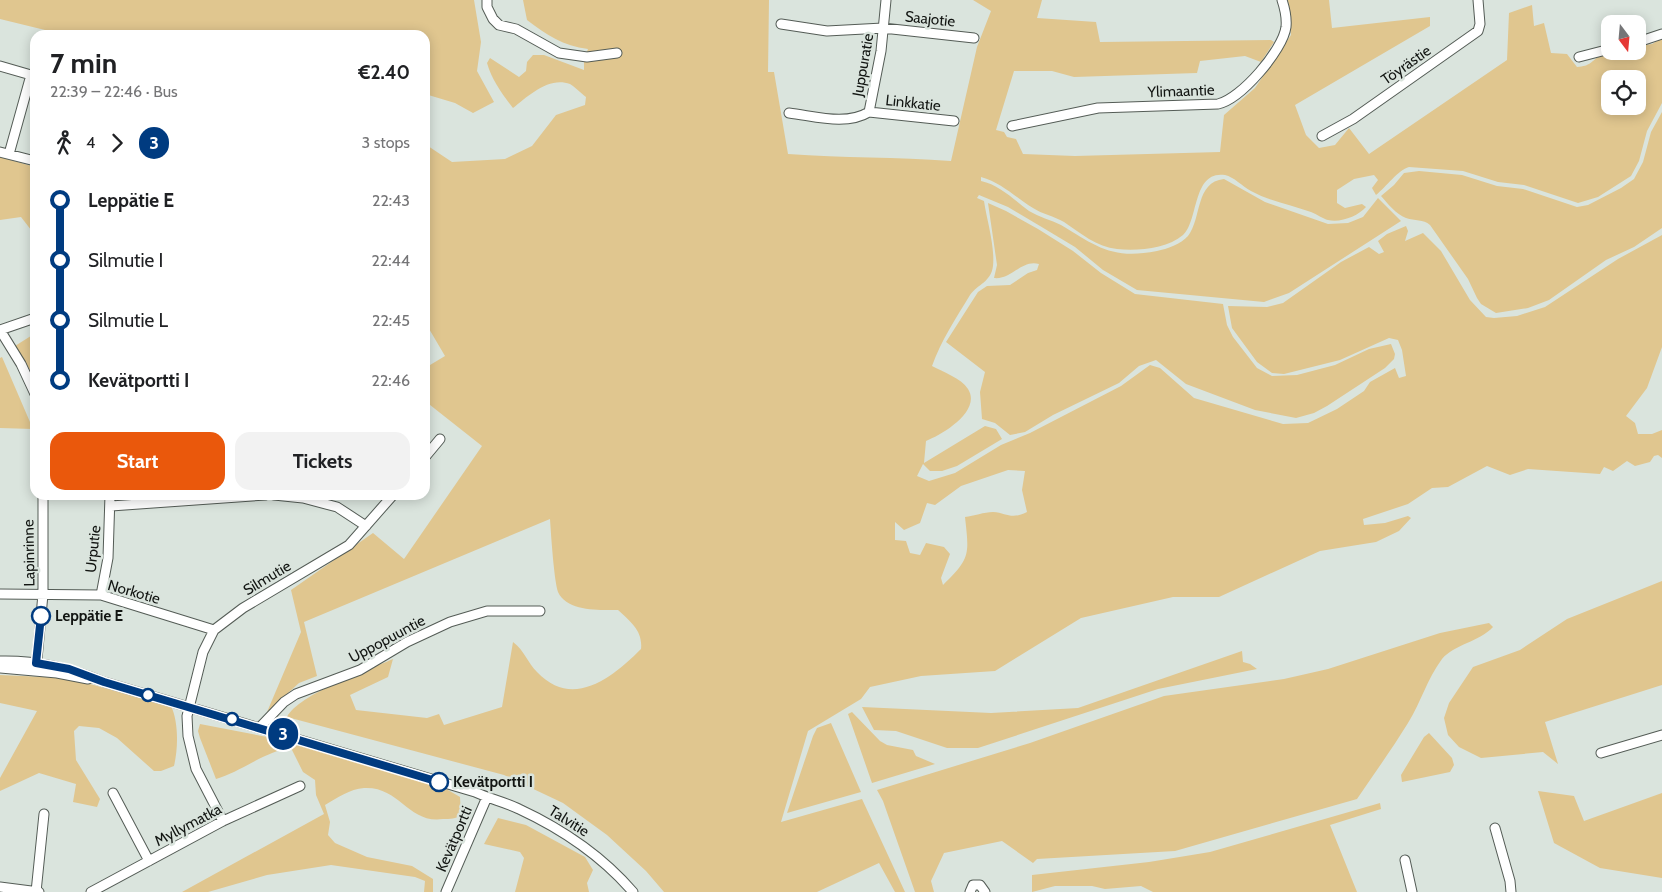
<!DOCTYPE html>
<meta charset="utf-8">
<style>
body{margin:0;font-family:Cabin,sans-serif;background:#f2f2f2;color:#202124;height:100vh;display:flex;flex-direction:column;font-size:19px;white-space:nowrap}
*{box-sizing:border-box;margin:0}
p{font-size:16px;color:#757577}
.icon{flex:none;width:28px;height:28px;fill:none;stroke:currentColor;stroke-width:2;stroke-linecap:round;stroke-linejoin:round}
.map{position:relative;flex:1;overflow:hidden}
.side{position:absolute;left:30px;top:30px;width:400px;height:470px;display:flex;flex-direction:column;background:#fff;border-radius:15px;box-shadow:0 2px 12px #0003}
.side>*{flex:none}
.badge{padding:0 10px;border-radius:16px;font-size:18px;line-height:32px}
.needle{width:32px;rotate:164deg}
.tools{position:absolute;left:1601px;top:15px;display:grid;gap:10px}
.tools a{display:grid;place-items:center;width:45px;height:45px;border-radius:10px;background:#fff;box-shadow:0 2px 12px #0003;font-size:25px}
.map>.badge{position:absolute;translate:-50% -50%;box-shadow:0 0 0 2px #fff}
.legs{display:flex;align-items:center;gap:8px;height:55px;padding:0 20px;font-size:16px}
.legs p{margin-inline-start:auto}
.summary{display:flex;align-items:center;justify-content:space-between;height:85px;padding:0 20px}
h1{font-size:28px;font-weight:700;line-height:38px}
.cta{display:flex;gap:10px;margin-top:auto;padding:10px 20px}
.cta a{flex:1;height:58px;border-radius:15px;background:#ea580c;color:#fff;font-size:20px;font-weight:700;line-height:58px;text-align:center}
.cta a+a{background:#f2f2f2;color:#202124}
ul{padding:0 20px;list-style:none}
li{display:flex;align-items:center;gap:18px;height:60px;font-size:19px}
li i{display:grid;place-items:center;width:8px;height:100%;margin:0 6px;background:currentColor}
li i::after{content:'';width:12px;height:12px;margin:-6px;border:4px solid;border-radius:50%;background:#fff}
li p{margin-inline-start:auto}
li:first-child i{background:linear-gradient(#0000 50%,currentColor 0)}
li:last-child i{background:linear-gradient(currentColor 50%,#0000 0)}
.map>svg:first-child{display:block}
.green{fill:#e0c68f;fill-rule:evenodd}
.lines{fill:none;stroke-linecap:round;stroke-linejoin:round}
.minor-casing{stroke:#545c56;stroke-width:11}
.minor{stroke:#fff;stroke-width:9}
.line-1-casing{stroke:#fff;stroke-width:11}
.line-1{stroke:#003b80;stroke-width:8}
.stop-1-dot{fill:#fff;stroke:#003b80;stroke-width:2.5}
.labels{text-anchor:middle;stroke-width:5;stroke-linejoin:round;paint-order:stroke}
.street-label{font-size:15px;fill:#121512;stroke:#dae4dd}
.stop-label{font-size:15px;font-weight:bold;fill:#121512;stroke:#dae4dd;text-anchor:start}
</style>
<div class="map">
<svg width="1662" height="892" viewBox="0 0 1662 892">
<rect width="100%" height="100%" fill="#dae4dd"/>
<path class="green" d="M0,0H474L481,42L477,71L494,102L473,113L455,103L425,94V35H162L140,31L45,30L0,19Z
M523,0H769L768,72H774L788,154C843,158 897,157 951,161L977,47L991,11L973,0H1042L1037,18L1096,22L1100,42L1271,40L1274,42L1261,62L1245,56L1200,61L1197,73L1074,77L1052,71H1014L996,130L1004,132L1007,137L1016,139L1023,154L1075,156L1220,152L1224,115L1255,88L1291,35L1288,0H1329L1332,28L1430,17V26L1295,105L1306,135L1319,148L1335,145L1349,128L1369,154L1507,60L1509,13L1532,5L1534,26L1544,23L1551,53L1567,54L1577,67C1591,66 1590,62 1601,55C1612,49 1626,51 1638,51V46L1652,44L1662,38V103L1647,131L1639,161L1631,176L1598,197L1578,203L1524,185L1498,182L1463,171L1409,167C1398,170 1386,187 1376,195L1372,188L1378,180L1374,175L1354,179L1337,190V203L1345,208L1362,204L1366,207C1358,216 1341,223 1328,220C1323,219 1317,214 1311,212C1291,205 1269,201 1251,191C1242,186 1234,177 1225,175C1192,170 1199,221 1183,235C1167,249 1137,251 1117,249C1097,247 1080,233 1064,222C1054,216 1042,214 1033,208C1015,197 1002,183 981,177V181C1000,185 1014,200 1029,211C1039,217 1051,220 1061,225C1096,246 1112,260 1157,251C1167,249 1181,244 1188,236C1202,218 1195,182 1224,179L1265,202L1328,224L1348,223L1363,217L1378,198L1401,221L1289,293L1264,302L1137,290L1103,270L1075,247L1040,226L1008,207L979,195L977,198L984,201C987,221 995,246 993,266C991,282 978,284 970,295C956,318 941,341 932,366C943,372 961,378 968,389C982,411 942,435 926,441L924,463L985,426L996,429L1002,439L957,466L942,471H930L923,464L917,476L929,481L955,473L1001,445L1030,433L1121,386L1150,365L1160,368L1194,398L1283,424L1308,423L1337,409L1364,391L1370,382L1395,368L1399,378L1406,376L1402,350L1398,340L1389,338L1340,360L1284,374L1272,373L1257,362L1232,328L1228,306L1267,307L1283,303L1341,262L1369,247L1379,254L1384,252L1378,241L1387,234L1406,226L1408,231L1405,241L1423,233L1441,251L1470,300L1486,317L1494,318L1517,316L1545,307L1618,259L1662,235V347L1647,388L1626,416L1635,423L1638,434H1652L1662,430V458L1658,455L1654,456L1650,462L1635,466L1627,461L1613,471L1604,467L1600,474L1528,469L1510,475L1487,466L1448,487L1432,488L1408,504L1363,519L1364,525L1385,523L1408,516L1411,518L1399,531L1376,542L1320,551L1219,597H1173L1081,618L995,671L921,676L870,687L861,699L808,731L781,822L862,799L905,892H895L879,863L817,892H664L646,871L607,835L563,803L504,775L287,717C299,694 368,670 393,659L388,677L350,695L356,710L427,718L439,714L444,725L502,707L513,642C524,650 528,663 537,672C573,710 613,677 641,649C643,631 631,622 618,610C600,610 567,612 558,592C554,580 551,534 550,519L304,622L317,676L299,683L267,712L301,632L291,590L373,533L404,559L482,446L425,401V368L445,356L425,322V144L452,162L505,159L532,146L556,115L585,105L586,97C581,93 575,87 570,84C549,76 528,96 513,108C502,94 492,80 487,63L490,58L519,77L526,71L527,62L533,55H544L584,70V59L588,49C563,46 547,35 527,20ZM1610,79H1638V106H1610ZM1008,470L1025,471L1022,490L1027,512C1011,520 1007,513 993,512C984,512 974,516 965,517C969,554 971,558 943,585L941,578L950,554L944,547L926,543L920,555L910,553L906,541L895,540V522L904,530L920,523L927,503L935,505L961,486Z
M1662,112V228L1634,247L1606,260L1549,300L1528,308L1496,313L1481,304L1477,298L1468,279L1430,225C1423,219 1415,221 1406,218C1396,214 1388,204 1381,196L1394,185L1404,173L1419,171L1462,175L1497,186L1523,189L1577,207L1588,205L1621,188L1634,179L1643,162L1651,132Z
M0,157L35,167V235L21,217L0,220Z
M988,203L1006,211L1038,229L1073,251L1101,273L1135,294L1223,304L1227,325L1233,337L1257,368L1272,376L1297,375L1335,365L1369,349L1391,344L1395,354L1394,359L1385,368L1327,406L1314,413L1296,418L1255,410L1186,384L1156,360L1139,366L1119,383L1053,415L1025,432L1010,435L995,423L982,419L980,392L985,372L946,342L978,292L987,286L1010,285L1028,273L1037,270L1039,264C1022,259 1011,280 994,278L997,265Z
M34,334L35,336V378L15,346Z
M2,357L33,429L0,428V358Z
M1662,581V685L1545,722L1558,764L1543,752L1481,758L1459,747L1448,735L1444,718L1449,703L1473,667L1520,650L1567,619Z
M1489,623L1493,627C1479,642 1455,644 1442,659C1427,679 1421,702 1408,723C1392,749 1374,774 1357,799L1175,851L1037,859L1033,863L1002,841L944,853L931,881L934,892H915L883,801L877,790L1030,743L1164,696L1284,679L1328,669L1440,633Z
M1242,651L1243,662L1250,664L1257,669L1158,689L978,748H947L896,731L874,730L862,707L991,713L1078,708Z
M0,675L68,678L171,706C179,723 178,749 174,766L161,771H154L117,738L99,728L79,726L74,731L76,760L100,799L97,807L73,802L76,784L39,773L0,791V778L37,711L0,703Z
M852,712L880,741L887,745L913,750L916,756L935,764L872,783L848,714Z
M831,723L861,792L787,813L813,736L817,728Z
M200,724L278,739L448,790L460,797L461,815C456,819 450,819 443,819C408,824 400,786 364,788C350,789 337,798 325,805L330,822L328,835L335,843L367,857L412,866L433,879V892H424L425,881L415,877L331,865L267,875L208,892H182L324,814L316,795L315,780L303,772L291,748C267,750 241,772 216,779L200,738L198,731Z
M1429,733L1452,758L1454,765L1450,772L1402,782L1401,775L1424,737Z
M1538,791L1574,796L1584,821L1662,793V878L1600,868L1554,843Z
M1380,803L1381,809L1330,825L1357,892H1153L1141,886L1105,889L1092,886H1055L1032,892V875L1149,862L1210,852Z
M498,818L526,825L585,857L593,870L587,883L589,892H515L524,858L520,852L484,844Z"/>
<g class="lines">
<g class="minor-casing">
<path id="minor" d="M487,0V7L493,19L499,25L516,29L559,53L587,57L617,53
M781,24L827,31L883,28L974,38
M1638,42L1662,34
M1579,57L1610,49
M0,66L31,75
M869,112L954,121
M789,113C815,116 846,126 869,112L881,51L886,0
M1012,126L1098,108L1218,104C1241,99 1283,50 1286,27C1287,17 1285,9 1282,0
M1322,136L1353,119L1478,31L1480,24L1478,0
M0,152L35,161
M9,154L31,75H35
M0,330L21,364L35,394
M0,330L35,318
M425,457L440,439
M274,495L303,498L337,507L366,526
M111,506L266,495
M0,594L101,595L214,630
M101,595L108,558L110,495
M0,661C36,660 70,668 104,682L475,792C490,799 505,802 519,809C562,829 602,856 633,892
M0,668L57,673L88,679
M36,670L43,594V495
M260,727L284,702L296,694L360,670L407,642L450,622L487,611H540
M1601,753L1662,735
M113,793L149,861
M223,821L196,769L188,736L187,716L203,652L214,630L243,608L349,545L393,495
M1495,828L1510,881L1511,892
M1405,860L1412,892
M0,887L39,892
M36,892L44,814
M91,892L223,821L300,786
M446,892L487,797
M970,892L973,885H980L985,892"/>
</g>
<use href="#minor" class="minor"/>
</g>
<g class="lines">
<g class="line-1-casing">
<path id="line-1" d="M41,616L36,663L69,669L104,682L439,782"/>
</g>
<use href="#line-1" class="line-1"/>
</g>
<g class="stop-1-dot">
<circle cx="41" cy="616" r="9"/>
<circle cx="148" cy="695" r="6"/>
<circle cx="232" cy="719" r="6"/>
<circle cx="439" cy="782" r="9"/>
</g>
<g class="labels">
<g class="street-label">
<text transform="translate(930 19) rotate(6)" y="5">Saajotie</text>
<text transform="translate(863 65) rotate(-80)" y="5">Juppuratie</text>
<text transform="translate(1406 65) rotate(-35)" y="5">Töyrästie</text>
<text transform="translate(1181 91) rotate(-2)" y="5">Ylimaantie</text>
<text transform="translate(913 103) rotate(6)" y="5">Linkkatie</text>
<text transform="translate(93 549) rotate(-84)" y="5">Urputie</text>
<text transform="translate(29 553) rotate(-91)" y="5">Lapinrinne</text>
<text transform="translate(267 578) rotate(-31)" y="5">Silmutie</text>
<text transform="translate(134 592) rotate(16)" y="5">Norkotie</text>
<text transform="translate(387 639) rotate(-28)" y="5">Uppopuuntie</text>
<text transform="translate(569 821) rotate(32)" y="5">Talvitie</text>
<text transform="translate(188 825) rotate(-28)" y="5">Myllymatka</text>
<text transform="translate(454 839) rotate(-67)" y="5">Kevätportti</text>
</g>
<g class="stop-label">
<text x="55" y="621">Leppätie E</text>
<text x="453" y="787">Kevätportti I</text>
</g>
</g>
</svg>
<div class="tools">
<a><svg class="needle" viewBox="-14 -14 28 28"><path d="M0-13l5 13h-10z" fill="#e53935"/><path d="M0 13l5-13h-10z" fill="#757577"/></svg></a>
<a><svg class="icon" aria-label="locate" viewBox="0 0 24 24"><circle cx="12" cy="12" r="6"/><path d="M12 2v4M12 18v4M2 12h4M18 12h4"/></svg></a>
</div>
<b class="badge" style="left:283px;top:734px;background:#003b80;color:#fff">3</b>
<section class="side">
<div class="summary"><div><h1>7 min</h1><p>22:39 – 22:46 · Bus</p></div><b>€2.40</b></div>
<div class="legs"><svg class="icon" aria-label="walk" viewBox="0 0 24 24"><circle cx="13" cy="4" r="2"/><path d="M13 8l-2 6 4 7M11 14l-3 7M7 12l3-4h3l4 4"/></svg>4<svg class="icon" aria-label="forward" viewBox="0 0 24 24"><path d="M9 5l7 7-7 7"/></svg><b class="badge" style="background:#003b80;color:#fff">3</b><p>3 stops</p></div>
<ul>
<li><i style="color:#003b80"></i><b>Leppätie E</b><p>22:43</p></li>
<li><i style="color:#003b80"></i><span>Silmutie I</span><p>22:44</p></li>
<li><i style="color:#003b80"></i><span>Silmutie L</span><p>22:45</p></li>
<li><i style="color:#003b80"></i><b>Kevätportti I</b><p>22:46</p></li>
</ul>
<div class="cta"><a>Start</a><a>Tickets</a></div>
</section>
</div>
